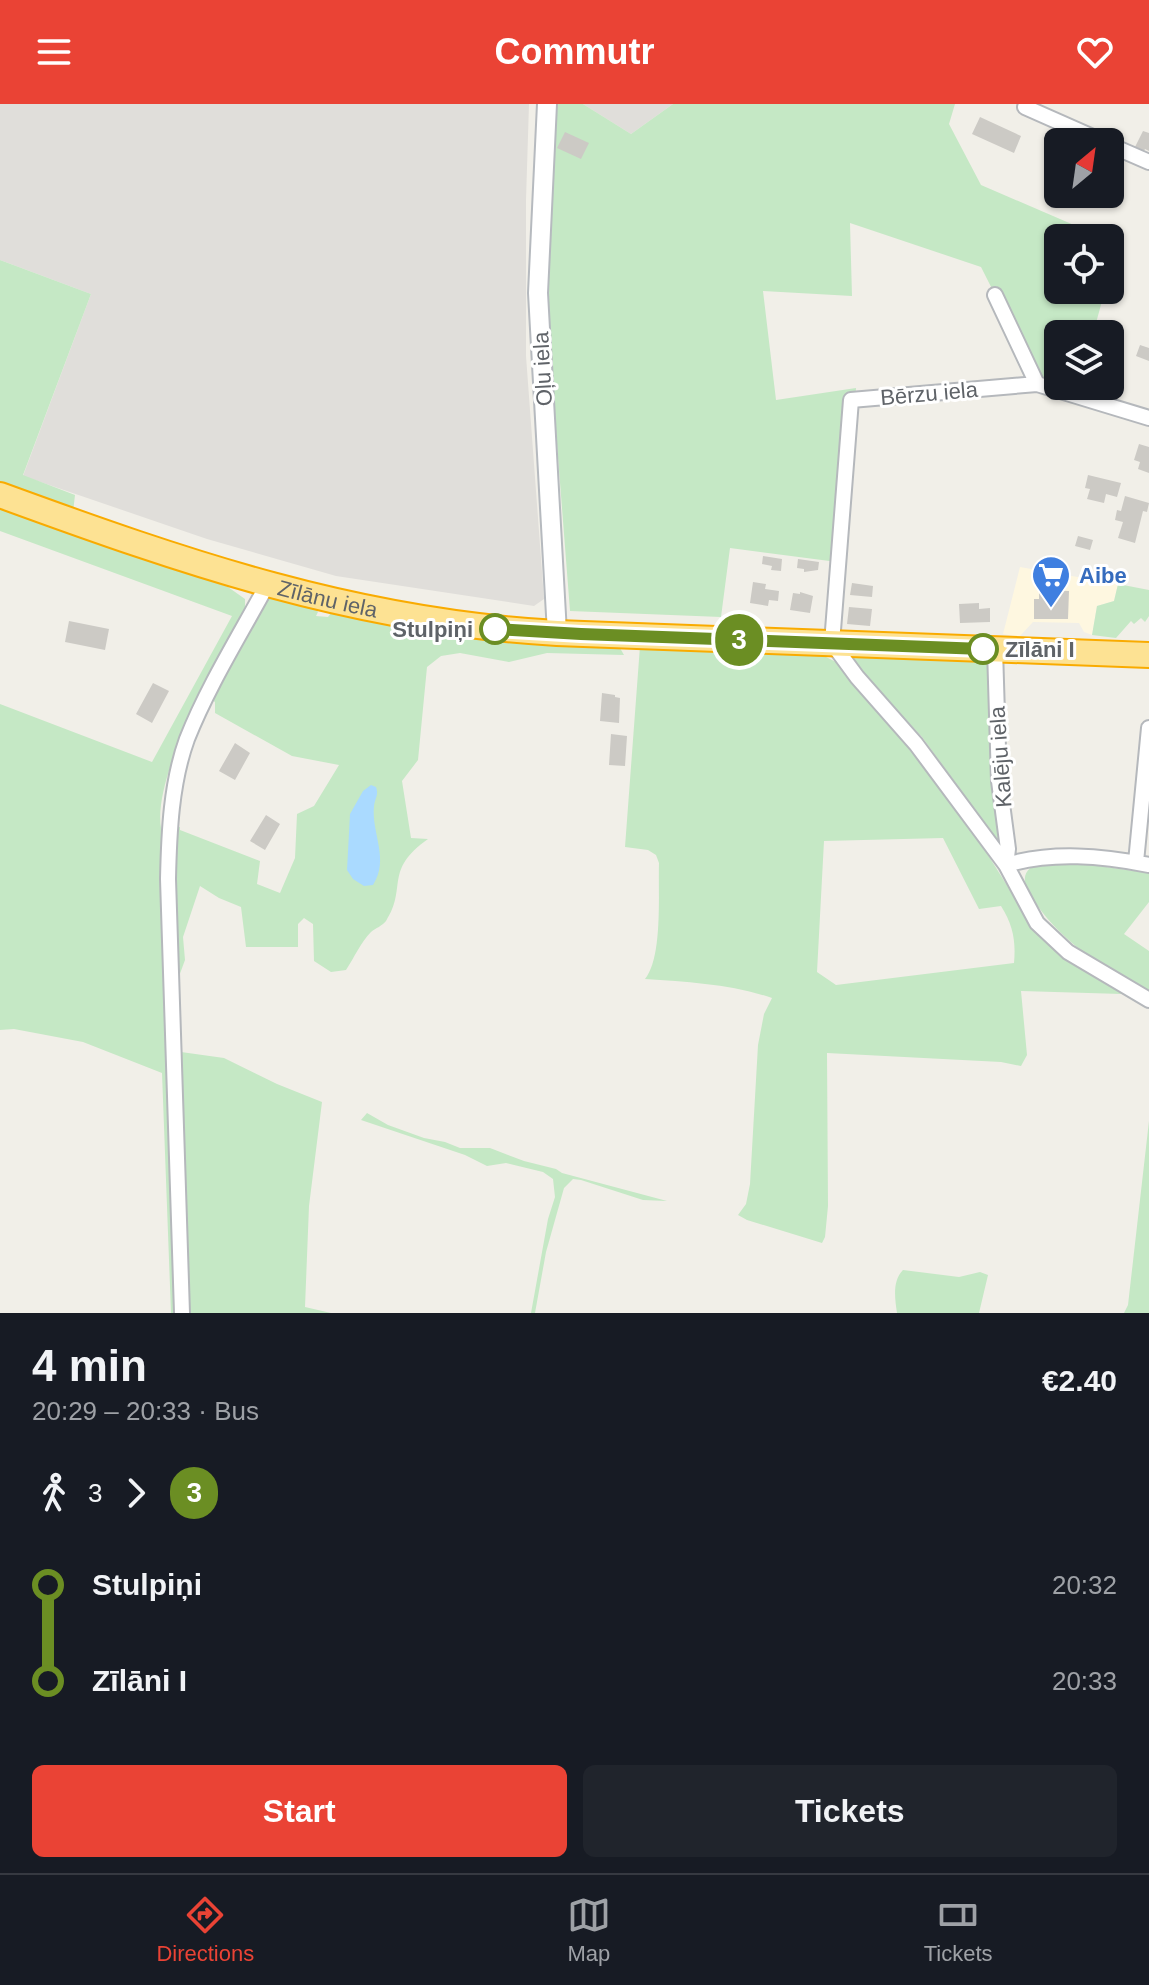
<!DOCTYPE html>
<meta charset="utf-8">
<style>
body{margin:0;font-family:Arial,sans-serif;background:#20242c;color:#f1f3f6;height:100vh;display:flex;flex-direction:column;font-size:30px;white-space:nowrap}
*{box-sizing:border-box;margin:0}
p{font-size:26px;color:#9ea1a6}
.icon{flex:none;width:44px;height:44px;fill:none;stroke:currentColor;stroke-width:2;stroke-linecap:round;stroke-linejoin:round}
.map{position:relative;height:1209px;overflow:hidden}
.panel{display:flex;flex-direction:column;background:#171b24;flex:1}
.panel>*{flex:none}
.badge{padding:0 16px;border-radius:26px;font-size:28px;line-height:52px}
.needle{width:52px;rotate:29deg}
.buttons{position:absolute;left:1044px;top:24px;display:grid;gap:16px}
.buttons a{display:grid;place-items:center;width:80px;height:80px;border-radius:12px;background:#171b24;box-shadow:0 2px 6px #0004;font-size:40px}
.map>.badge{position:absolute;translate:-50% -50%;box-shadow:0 0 0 4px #fff}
.legs{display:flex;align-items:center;gap:12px;height:88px;padding:0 32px;font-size:26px}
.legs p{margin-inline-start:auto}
.headline{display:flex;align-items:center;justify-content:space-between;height:136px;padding:0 32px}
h1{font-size:44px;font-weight:600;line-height:60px}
.button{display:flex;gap:16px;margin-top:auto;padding:16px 32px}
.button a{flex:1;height:92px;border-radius:12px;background:#ea4335;color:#fff;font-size:32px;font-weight:600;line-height:92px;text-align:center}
.button a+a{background:#20242c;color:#f1f3f6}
ul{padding:0 32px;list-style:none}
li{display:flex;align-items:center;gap:28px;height:96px;font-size:30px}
li i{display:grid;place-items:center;width:12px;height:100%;margin:0 10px;background:currentColor}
li i::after{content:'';width:20px;height:20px;margin:-10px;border:6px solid;border-radius:50%;background:#171b24}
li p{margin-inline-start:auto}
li:first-child i{background:linear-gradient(#0000 50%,currentColor 0)}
li:last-child i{background:linear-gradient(currentColor 50%,#0000 0)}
header{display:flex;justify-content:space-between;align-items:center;height:104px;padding:0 32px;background:#ea4335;color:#fff;font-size:36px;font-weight:600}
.menu{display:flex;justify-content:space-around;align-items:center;height:112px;border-top:2px solid #363941;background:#171b24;font-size:22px;color:#9ea1a6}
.menu a{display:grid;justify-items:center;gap:4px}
.menu .on{color:#ea4335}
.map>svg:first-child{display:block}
.commercial{fill:#fef7e0}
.industrial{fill:#e0deda}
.green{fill:#c5e8c5;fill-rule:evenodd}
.water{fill:#aadaff}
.building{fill:#cccac5}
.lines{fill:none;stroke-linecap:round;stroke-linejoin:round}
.street-casing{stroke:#b5b8bc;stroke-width:18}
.secondary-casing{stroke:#b6babf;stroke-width:22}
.highway-casing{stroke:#f9ab00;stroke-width:28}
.street{stroke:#fff;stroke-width:14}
.secondary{stroke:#fff;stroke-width:18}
.highway{stroke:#fde293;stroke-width:24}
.line-1-casing{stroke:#fff;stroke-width:18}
.line-1{stroke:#6b8e23;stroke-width:12}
.stop-1-dot{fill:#fff;stroke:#6b8e23;stroke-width:4}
.labels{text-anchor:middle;stroke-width:6;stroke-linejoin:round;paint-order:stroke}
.street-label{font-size:22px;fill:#5f6368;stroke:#fff}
.shop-label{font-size:22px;font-weight:bold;fill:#366cbe;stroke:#fff;text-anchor:start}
.stop-label{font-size:22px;font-weight:bold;fill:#5f6368;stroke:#fff;text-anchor:end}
</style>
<header><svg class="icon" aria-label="menu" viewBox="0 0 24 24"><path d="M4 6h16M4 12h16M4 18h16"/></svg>Commutr<svg class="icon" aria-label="heart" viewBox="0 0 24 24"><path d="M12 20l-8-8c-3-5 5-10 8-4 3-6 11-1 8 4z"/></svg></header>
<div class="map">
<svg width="1149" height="1209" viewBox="0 0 1149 1209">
<rect width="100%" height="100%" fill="#f1efe8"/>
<path class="commercial" d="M1020,463L1118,480L1114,497L1097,502L1092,531L1084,528L1079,519L1033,518L1019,533L1003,530Z"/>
<path class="industrial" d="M0,0H529L526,96V252L544,495L534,502L336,472L207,435L23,372L91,190L0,156Z
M583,0H673L631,30Z"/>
<path class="green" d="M557,0H583L631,30L673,0H955L949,20L981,81L1104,134H1058V186H1105L1093,230H1058V280L1039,278L981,163L850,119L852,192L763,187L776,296L856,284L845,459L730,444L721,513L570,507L550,250L548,154Z
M0,156L91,190L23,371L75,391L73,408L0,380Z
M0,402L228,483L245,495V505C221,550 142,687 164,734L177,1209H171L162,969L83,938L14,925L0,926V600L152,658L232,512L0,427Z
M1118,480L1149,486V512L1145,518L1141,514L1134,520L1131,517L1116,534L1092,531L1097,502L1114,497Z
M265,493L316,505L318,508L316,512L328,513L331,509L462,531L613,542L620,544L624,551L547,549L509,558L460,549L441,552L427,563L418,656L402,677L411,734L428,735C383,767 408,783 386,817C382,822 376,824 371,828C361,838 354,854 346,866L331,868L314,857L313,820L304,814L298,820V843H246L241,803L219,794L200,782L183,833L185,856L178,875L181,948L224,954L277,980L322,998L309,1102L305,1203L331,1209H185L174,819L175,724L180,723V726L260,757L257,780L280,789L295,754L297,710L314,702L339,661L292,652L215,609V598L211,595Z
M640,542L818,549L836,558L921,658L983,743L1038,831L1076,862L1122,890L1021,887L1027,951L1021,962L1001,958L827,949L828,1102L825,1133L822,1139L747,1116L738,1111L746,1100L750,1080L758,941L764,910L772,894C731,880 688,878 645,875C663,853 658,788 659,759L656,751L648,746L625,743ZM943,734L979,805L1001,802C1013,821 1016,837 1014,859L836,881L817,868L824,737Z
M856,550L990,556L1002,743L922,633L855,561L853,557Z
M1049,755L1149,769V798L1124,830L1149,847V887C1105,867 1065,840 1036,800C1019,776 1020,764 1049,755Z
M367,1009L388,1021L424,1034L445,1038L460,1044H490L524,1057L556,1065L562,1069L667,1097L643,1096L581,1076L573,1075L564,1084L546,1148L535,1209H531L548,1115L555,1093L553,1075L543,1068L506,1059L487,1062L465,1051L361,1016Z
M1149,1017V1209H1124L1128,1201Z
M903,1166L959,1173L980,1168L988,1171L979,1209H897C895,1195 892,1177 903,1166Z"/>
<path class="water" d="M371,681L376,683C379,691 375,694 374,702C371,729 390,755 373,781L364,782L353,775L347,766L350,710L363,687Z"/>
<path class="building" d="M980,13L1021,32L1014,49L972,30Z
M1143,27L1149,29V47L1145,45L1143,49L1134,45Z
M565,28L589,39L581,55L557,44Z
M1140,241L1149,244V257L1136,252Z
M1139,340L1149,343V369L1138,365L1140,358L1134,356Z
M1088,371L1121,379L1117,393L1106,390L1104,399L1087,395L1090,385L1085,384Z
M1125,392L1149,399L1147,408L1143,407L1135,439L1118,434L1123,418L1115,416L1117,406L1121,407Z
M1078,432L1093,436L1090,446L1075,442Z
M763,452L782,455L781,467L771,466L772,462L762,460Z
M798,455L819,458L818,466L804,468V465L797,464Z
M753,478L766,480L765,485L779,487L778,497L769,496L768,502L750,499Z
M852,479L873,482L872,493L850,491Z
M1039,486L1069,487L1068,515H1034V495H1039Z
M800,488L813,492L810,509L790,506L793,489L800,490Z
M979,499V505L990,504V518L960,519L959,500Z
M849,503L872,505L870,522L847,520Z
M69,517L109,525L105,546L65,538Z
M153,579L169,587L152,619L136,610Z
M602,589L615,591V593L620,594L619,619L600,617Z
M611,630L627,632L625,662L609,661Z
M235,639L250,649L235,676L219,667Z
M266,711L280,720L265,746L250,737Z"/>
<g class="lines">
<g class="street-casing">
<path id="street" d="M1025,3L1104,38
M1110,41L1149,58
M995,191L1037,280
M1149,314L1037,280L851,296L832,539L857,573L916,640L1006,761L1037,819L1068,848L1149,896
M995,545L999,677L1008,745L1006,761C1053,747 1102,752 1149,761
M1136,758L1149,624
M182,1209L168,775C169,729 171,679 187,635C208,582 240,531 267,481"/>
</g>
<g class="secondary-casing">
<path id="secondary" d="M547,0L538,189L557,529"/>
</g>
<g class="highway-casing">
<g id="highway">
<path id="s1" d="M0,391C186,459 357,518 557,529L1149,551"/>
</g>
</g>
<use href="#street" class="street"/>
<use href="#secondary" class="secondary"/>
<use href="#highway" class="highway"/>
</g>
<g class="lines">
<g class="line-1-casing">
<path id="line-1" d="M495,525L581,530L983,545"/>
</g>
<use href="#line-1" class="line-1"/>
</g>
<defs>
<g id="supermarket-pin" transform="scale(2)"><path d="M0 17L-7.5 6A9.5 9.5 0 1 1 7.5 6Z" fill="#3f7fe0" stroke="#fff"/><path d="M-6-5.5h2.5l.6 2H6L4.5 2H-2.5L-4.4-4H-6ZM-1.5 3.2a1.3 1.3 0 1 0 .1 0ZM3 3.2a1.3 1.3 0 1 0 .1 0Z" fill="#fff"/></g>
</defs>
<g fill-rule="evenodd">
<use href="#supermarket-pin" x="1051" y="471"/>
</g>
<g class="stop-1-dot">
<circle cx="495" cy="525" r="14"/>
<circle cx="983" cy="545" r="14"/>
</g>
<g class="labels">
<g class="street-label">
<text transform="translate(542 265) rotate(-93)" y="8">Oļu iela</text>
<text transform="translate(929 289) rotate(-5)" y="8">Bērzu iela</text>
<text dy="8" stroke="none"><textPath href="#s1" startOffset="344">Zīlānu iela</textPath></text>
<text transform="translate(1000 653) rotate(-94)" y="8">Kalēju iela</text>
</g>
<g class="shop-label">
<text x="1079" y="479">Aibe</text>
</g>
<g class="stop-label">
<text x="473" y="533">Stulpiņi</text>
<text x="1005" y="553" text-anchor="start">Zīlāni I</text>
</g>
</g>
</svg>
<div class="buttons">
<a><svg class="needle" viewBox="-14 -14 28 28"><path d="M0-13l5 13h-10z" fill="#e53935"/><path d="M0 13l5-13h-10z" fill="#9ea1a6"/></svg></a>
<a><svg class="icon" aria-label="locate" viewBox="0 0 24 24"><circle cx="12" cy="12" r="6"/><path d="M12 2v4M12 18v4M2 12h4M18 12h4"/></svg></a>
<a><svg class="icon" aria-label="layers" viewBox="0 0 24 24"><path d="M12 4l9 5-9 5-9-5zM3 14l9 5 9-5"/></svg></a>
</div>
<b class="badge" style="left:739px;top:536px;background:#6b8e23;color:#fff">3</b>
</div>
<section class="panel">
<div class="headline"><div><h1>4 min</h1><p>20:29 – 20:33 · Bus</p></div><b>€2.40</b></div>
<div class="legs"><svg class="icon" aria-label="walk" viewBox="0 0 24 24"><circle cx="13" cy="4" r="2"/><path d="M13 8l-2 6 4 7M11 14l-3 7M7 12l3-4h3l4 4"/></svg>3<svg class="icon" aria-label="forward" viewBox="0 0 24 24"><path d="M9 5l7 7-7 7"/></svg><b class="badge" style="background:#6b8e23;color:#fff">3</b></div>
<ul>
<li><i style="color:#6b8e23"></i><b>Stulpiņi</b><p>20:32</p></li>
<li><i style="color:#6b8e23"></i><b>Zīlāni I</b><p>20:33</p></li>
</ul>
<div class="button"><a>Start</a><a>Tickets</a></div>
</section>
<nav class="menu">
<a class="on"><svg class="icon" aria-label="directions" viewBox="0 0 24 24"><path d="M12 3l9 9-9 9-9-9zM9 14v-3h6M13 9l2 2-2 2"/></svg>Directions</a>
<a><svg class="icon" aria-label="map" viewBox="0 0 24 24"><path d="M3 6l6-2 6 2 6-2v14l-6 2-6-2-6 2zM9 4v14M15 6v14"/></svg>Map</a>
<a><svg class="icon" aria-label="tickets" viewBox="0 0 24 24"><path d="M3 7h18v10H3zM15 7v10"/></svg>Tickets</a>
</nav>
